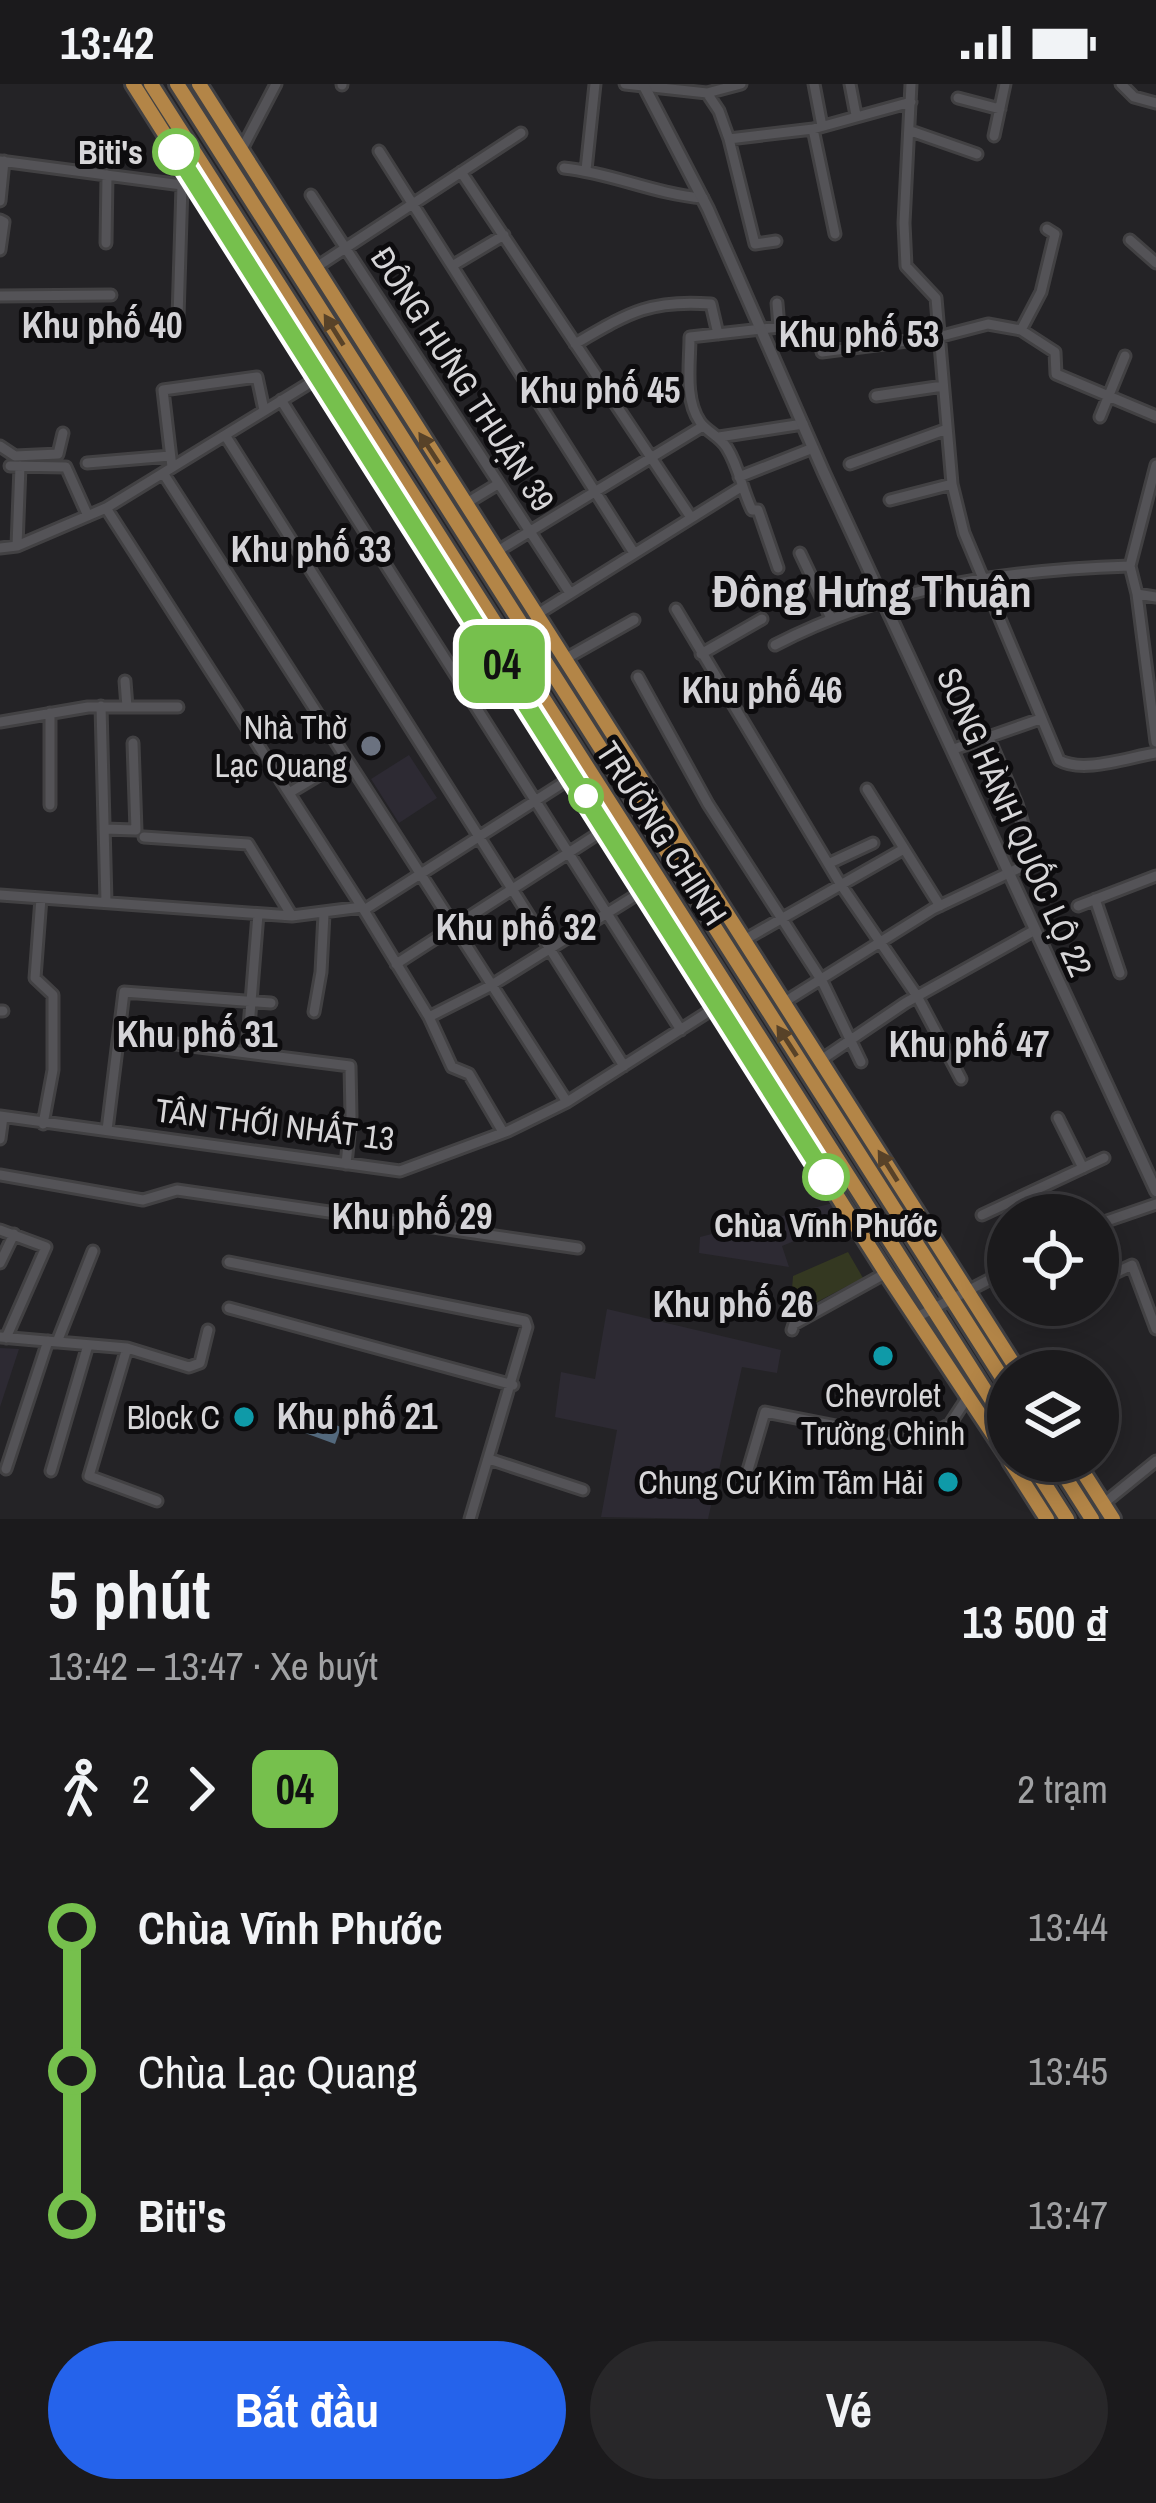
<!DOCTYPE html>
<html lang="vi">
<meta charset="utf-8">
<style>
body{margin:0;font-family:"Archivo Narrow",sans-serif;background:#282729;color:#f1f3f6;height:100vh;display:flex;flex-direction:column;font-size:45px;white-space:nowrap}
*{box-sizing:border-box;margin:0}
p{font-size:39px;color:#a0a1a3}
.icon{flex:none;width:66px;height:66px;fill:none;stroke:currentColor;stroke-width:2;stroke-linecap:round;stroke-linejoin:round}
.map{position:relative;height:1435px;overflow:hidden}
.details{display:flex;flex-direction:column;background:#1b1a1c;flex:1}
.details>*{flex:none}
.badge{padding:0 24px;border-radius:18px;font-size:42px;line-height:78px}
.fabs{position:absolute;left:987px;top:1110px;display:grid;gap:24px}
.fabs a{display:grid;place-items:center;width:132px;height:132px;border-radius:50%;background:#1b1a1c;box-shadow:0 6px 30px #0003,0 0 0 3px #39383b;font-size:60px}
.map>.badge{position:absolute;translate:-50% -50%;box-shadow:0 0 0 6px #fff}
.legs{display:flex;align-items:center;gap:18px;height:132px;padding:0 48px;font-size:39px}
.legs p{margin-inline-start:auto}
.overview{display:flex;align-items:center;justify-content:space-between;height:204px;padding:0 48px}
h1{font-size:66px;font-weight:700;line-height:90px}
.primary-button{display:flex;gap:24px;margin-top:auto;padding:24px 48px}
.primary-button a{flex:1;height:138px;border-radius:72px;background:#2563eb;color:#fff;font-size:48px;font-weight:700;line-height:138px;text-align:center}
.primary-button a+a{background:#282729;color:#f1f3f6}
ul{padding:0 48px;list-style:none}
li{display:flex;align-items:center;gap:42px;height:144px;font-size:45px}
li i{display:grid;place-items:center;width:18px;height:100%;margin:0 15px;background:currentColor}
li i::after{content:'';width:30px;height:30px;margin:-15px;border:9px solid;border-radius:50%;background:#1b1a1c}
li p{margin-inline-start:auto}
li:first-child i{background:linear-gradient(#0000 50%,currentColor 0)}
li:last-child i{background:linear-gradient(currentColor 50%,#0000 0)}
.status{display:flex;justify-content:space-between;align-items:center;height:84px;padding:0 60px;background:#1b1a1c;direction:ltr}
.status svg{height:33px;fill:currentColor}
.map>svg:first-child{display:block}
.built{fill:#2d2a33}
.green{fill:#343821}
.water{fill:#53697d}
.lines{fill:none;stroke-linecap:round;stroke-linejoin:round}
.minor-casing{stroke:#424143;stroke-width:15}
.tertiary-casing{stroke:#424143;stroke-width:16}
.primary-casing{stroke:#424143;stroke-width:20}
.minor{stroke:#545357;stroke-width:9}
.tertiary{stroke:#545357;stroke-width:10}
.primary{stroke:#b38547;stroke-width:14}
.oneway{fill:#584228}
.line-1-casing{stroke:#fff;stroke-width:27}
.line-1{stroke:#76c04d;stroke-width:18}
.stop-1-dot{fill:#fff;stroke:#76c04d;stroke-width:6}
.worship-dot{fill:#6b7280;stroke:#0d0c0e;stroke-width:4.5}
.culture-dot{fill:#0f9aa8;stroke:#0d0c0e;stroke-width:4.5}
.labels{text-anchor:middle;stroke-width:10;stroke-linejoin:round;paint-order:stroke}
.stop-label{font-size:33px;font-weight:bold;fill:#d7d6d8;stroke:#0d0c0e;text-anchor:end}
.street-label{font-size:33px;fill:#d7d6d8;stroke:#0d0c0e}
.poi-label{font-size:33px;fill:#d7d6d8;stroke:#0d0c0e;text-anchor:end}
.neighbourhood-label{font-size:36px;font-weight:bold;fill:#d4d3d7;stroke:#0d0c0e}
.district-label{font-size:45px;font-weight:bold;fill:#d4d3d7;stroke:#0d0c0e}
</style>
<div class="status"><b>13:42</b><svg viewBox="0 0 49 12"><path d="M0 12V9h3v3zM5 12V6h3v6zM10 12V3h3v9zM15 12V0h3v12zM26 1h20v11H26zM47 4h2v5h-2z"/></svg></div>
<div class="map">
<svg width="1156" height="1435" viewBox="0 0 1156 1435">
<rect width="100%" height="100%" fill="#242326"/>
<path class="built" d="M409,671L437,714L399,739L371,695Z
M833,1119L846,1136L782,1162L789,1183L699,1169L700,1153Z
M607,1225L781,1266L777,1289L742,1283L708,1435L601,1433L617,1346L555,1333L561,1288L595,1295Z
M0,1264L19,1265L0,1323Z"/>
<path class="green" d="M848,1168L863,1194L790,1232L793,1192Z"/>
<path class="water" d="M300,1328L341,1343L335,1360L294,1345Z"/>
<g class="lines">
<g class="minor-casing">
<path id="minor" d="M625,0L707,9L719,27L729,55L813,45L911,18
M814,0L822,42
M850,0L856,31
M911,0L904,139L906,182L936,214L952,400L964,449L1059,676C1083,690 1129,673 1156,669
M1121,0L1134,13L1156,19
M342,1V0
M707,9L741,0
M958,14L1000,25
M813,45L835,150
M911,47L977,70
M994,52L1005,0
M729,55L755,160L776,157
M241,67L276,0
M379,67L634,469
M0,77L182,101L196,98
M564,84C612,89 654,110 703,114
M586,86L595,0
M461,88L690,432
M311,111L570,509
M0,117L4,77
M0,136L4,138L0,166
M1130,156L1156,179
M106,159L107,91
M452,182L504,151
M315,184L521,49
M0,212L111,211
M777,219L779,243L690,253C690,279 684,315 700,338C707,348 720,352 727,364C739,383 742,406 752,426H758L778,484
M178,234L182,101
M1021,246L1041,208L1055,150L1047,145
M575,260C627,230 649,215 711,220L718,250
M822,268L938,253L988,240L1021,246L1055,268L1056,290L1156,332
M876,312L943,302
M281,316L681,946
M1100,333L1125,272
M225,351L624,982
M719,353L803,340
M0,362L15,372L58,370L63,349
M87,379L170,372
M850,380L947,345
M1156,381L1130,482L1137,510L1156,658
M10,382L66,383L88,432
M172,383L163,306L257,293L264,326
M163,389L567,1018
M739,393L813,364
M890,416L952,400
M465,420L498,400
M106,424L362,823L429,933L452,983L469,990L503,1048
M17,462L20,382
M0,464L17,462L106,424L318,294
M496,468L703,342
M800,469L830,532
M1137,510L1156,513
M676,525L841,801L917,912L961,995
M536,531L741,403
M775,561C887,503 1005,486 1130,482
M701,570L762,535
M565,575L634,536
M638,593L708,720L822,897L861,978
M125,597L127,623
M101,622L106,818
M0,638L88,623H178
M954,665L1040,635
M867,705L940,822
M289,709L346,675
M50,721V629
M104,745L136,746L133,659
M144,753L248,760L292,832
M830,779L873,759
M0,811L292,832L362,823
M41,814L35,894L53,911V986L43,1040
M1095,815L1120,889
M1078,822L1156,792
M364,826L574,692
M746,855L902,766
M396,880L607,744
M786,917L933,825L1034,777L1017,720L988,652
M0,927H3
M314,928L321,888L324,830
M429,933L490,902L646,805
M120,953L350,982L351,1032L346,1080
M247,968L258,830
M821,976L905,919L1035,846
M0,1032L400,1087L508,1047L567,1018L719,921
M1058,1034L1083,1084
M107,1046L124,908L271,919
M0,1055L3,1033
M0,1091L143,1116L177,1106L578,1164
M1019,1114L1026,1131
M982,1131L1104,1074
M1098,1140L1156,1120
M0,1146L46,1163L6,1254
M229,1178L525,1237L527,1243L470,1435
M0,1179L14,1150
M1098,1197L1132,1181L1156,1245
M229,1224L513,1301
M917,1233L1008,1186
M792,1246L794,1240L886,1189
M0,1253L127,1264L189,1283L200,1279L208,1246
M57,1258L93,1167
M127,1264L89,1392L157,1417
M489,1375L583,1406
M6,1385L48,1257
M748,1386L765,1328L918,1358L950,1340L969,1311
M51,1387L88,1261
M1103,1420L1156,1377"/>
</g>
<g class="tertiary-casing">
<path id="tertiary" d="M643,0L708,125L824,389L1156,1107"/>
</g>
<g class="primary-casing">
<path id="primary" d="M133,0L886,1189L1008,1373
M151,0L1008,1342
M177,0L1008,1303
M199,0L1018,1287
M1010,1377L1047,1435
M1030,1377L1067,1435
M1055,1377L1092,1435
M1076,1377L1113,1435"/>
</g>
<use href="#minor" class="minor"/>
<use href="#tertiary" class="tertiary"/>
<use href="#primary" class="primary"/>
</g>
<defs><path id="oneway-solid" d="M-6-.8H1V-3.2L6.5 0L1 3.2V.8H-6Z" transform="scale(3)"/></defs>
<g class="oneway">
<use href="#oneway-solid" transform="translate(334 246) rotate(-122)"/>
<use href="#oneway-solid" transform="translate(429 364) rotate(-123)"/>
<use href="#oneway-solid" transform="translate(787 957) rotate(-123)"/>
<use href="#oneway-solid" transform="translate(888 1082) rotate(-122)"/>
</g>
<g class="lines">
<g class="line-1-casing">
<path id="line-1" d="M176,68L826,1093"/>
</g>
<use href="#line-1" class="line-1"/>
</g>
<g class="stop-1-dot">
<circle cx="176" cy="68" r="21"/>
<circle cx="586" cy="712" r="15"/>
<circle cx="826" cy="1093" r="21"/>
</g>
<circle class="worship-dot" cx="371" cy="662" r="12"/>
<g class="culture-dot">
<circle cx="883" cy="1272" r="12"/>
<circle cx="244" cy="1333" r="12"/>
<circle cx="948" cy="1398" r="12"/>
</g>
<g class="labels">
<g class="stop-label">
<text x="143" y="80">Biti's</text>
<text x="826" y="1153" text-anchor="middle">Chùa Vĩnh Phước</text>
</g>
<g class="street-label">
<text transform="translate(463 295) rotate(57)" y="12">ĐÔNG HƯNG THUẬN 39</text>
<text transform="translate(1015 738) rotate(66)" y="12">SONG HÀNH QUỐC LỘ 22</text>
<text transform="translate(662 749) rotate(57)" y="12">TRƯỜNG CHINH</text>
<text transform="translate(275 1040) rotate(7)" y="12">TÂN THỚI NHẤT 13</text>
</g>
<g class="poi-label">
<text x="347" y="655">Nhà Thờ<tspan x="347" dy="38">Lạc Quang</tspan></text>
<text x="883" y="1323" text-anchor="middle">Chevrolet<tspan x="883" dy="38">Trường Chinh</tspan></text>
<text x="220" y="1345">Block C</text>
<text x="924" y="1410">Chung Cư Kim Tâm Hải</text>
</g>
<g class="neighbourhood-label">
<text x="102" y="254">Khu phố 40</text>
<text x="859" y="263">Khu phố 53</text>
<text x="600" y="319">Khu phố 45</text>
<text x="311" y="478">Khu phố 33</text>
<text x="762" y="619">Khu phố 46</text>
<text x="516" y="856">Khu phố 32</text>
<text x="197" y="963">Khu phố 31</text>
<text x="969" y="973">Khu phố 47</text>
<text x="412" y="1145">Khu phố 29</text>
<text x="733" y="1233">Khu phố 26</text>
<text x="357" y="1345">Khu phố 21</text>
</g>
<g class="district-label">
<text x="872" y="523">Đông Hưng Thuận</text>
</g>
</g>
</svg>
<div class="fabs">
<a><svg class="icon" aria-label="locate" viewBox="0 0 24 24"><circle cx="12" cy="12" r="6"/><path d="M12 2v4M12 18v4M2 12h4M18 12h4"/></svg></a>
<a><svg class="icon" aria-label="layers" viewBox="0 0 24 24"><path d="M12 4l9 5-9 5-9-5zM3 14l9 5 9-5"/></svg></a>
</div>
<b class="badge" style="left:502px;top:580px;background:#76c04d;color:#111">04</b>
</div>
<section class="details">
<div class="overview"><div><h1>5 phút</h1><p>13:42 – 13:47 · Xe buýt</p></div><b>13 500 ₫</b></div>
<div class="legs"><svg class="icon" aria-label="walk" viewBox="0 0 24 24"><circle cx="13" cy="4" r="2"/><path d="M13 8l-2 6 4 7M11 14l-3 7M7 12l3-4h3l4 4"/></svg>2<svg class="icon" aria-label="forward" viewBox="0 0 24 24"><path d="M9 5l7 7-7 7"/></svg><b class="badge" style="background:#76c04d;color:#111">04</b><p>2 trạm</p></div>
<ul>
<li><i style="color:#76c04d"></i><b>Chùa Vĩnh Phước</b><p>13:44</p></li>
<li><i style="color:#76c04d"></i><span>Chùa Lạc Quang</span><p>13:45</p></li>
<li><i style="color:#76c04d"></i><b>Biti's</b><p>13:47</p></li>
</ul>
<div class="primary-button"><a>Bắt đầu</a><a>Vé</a></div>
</section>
